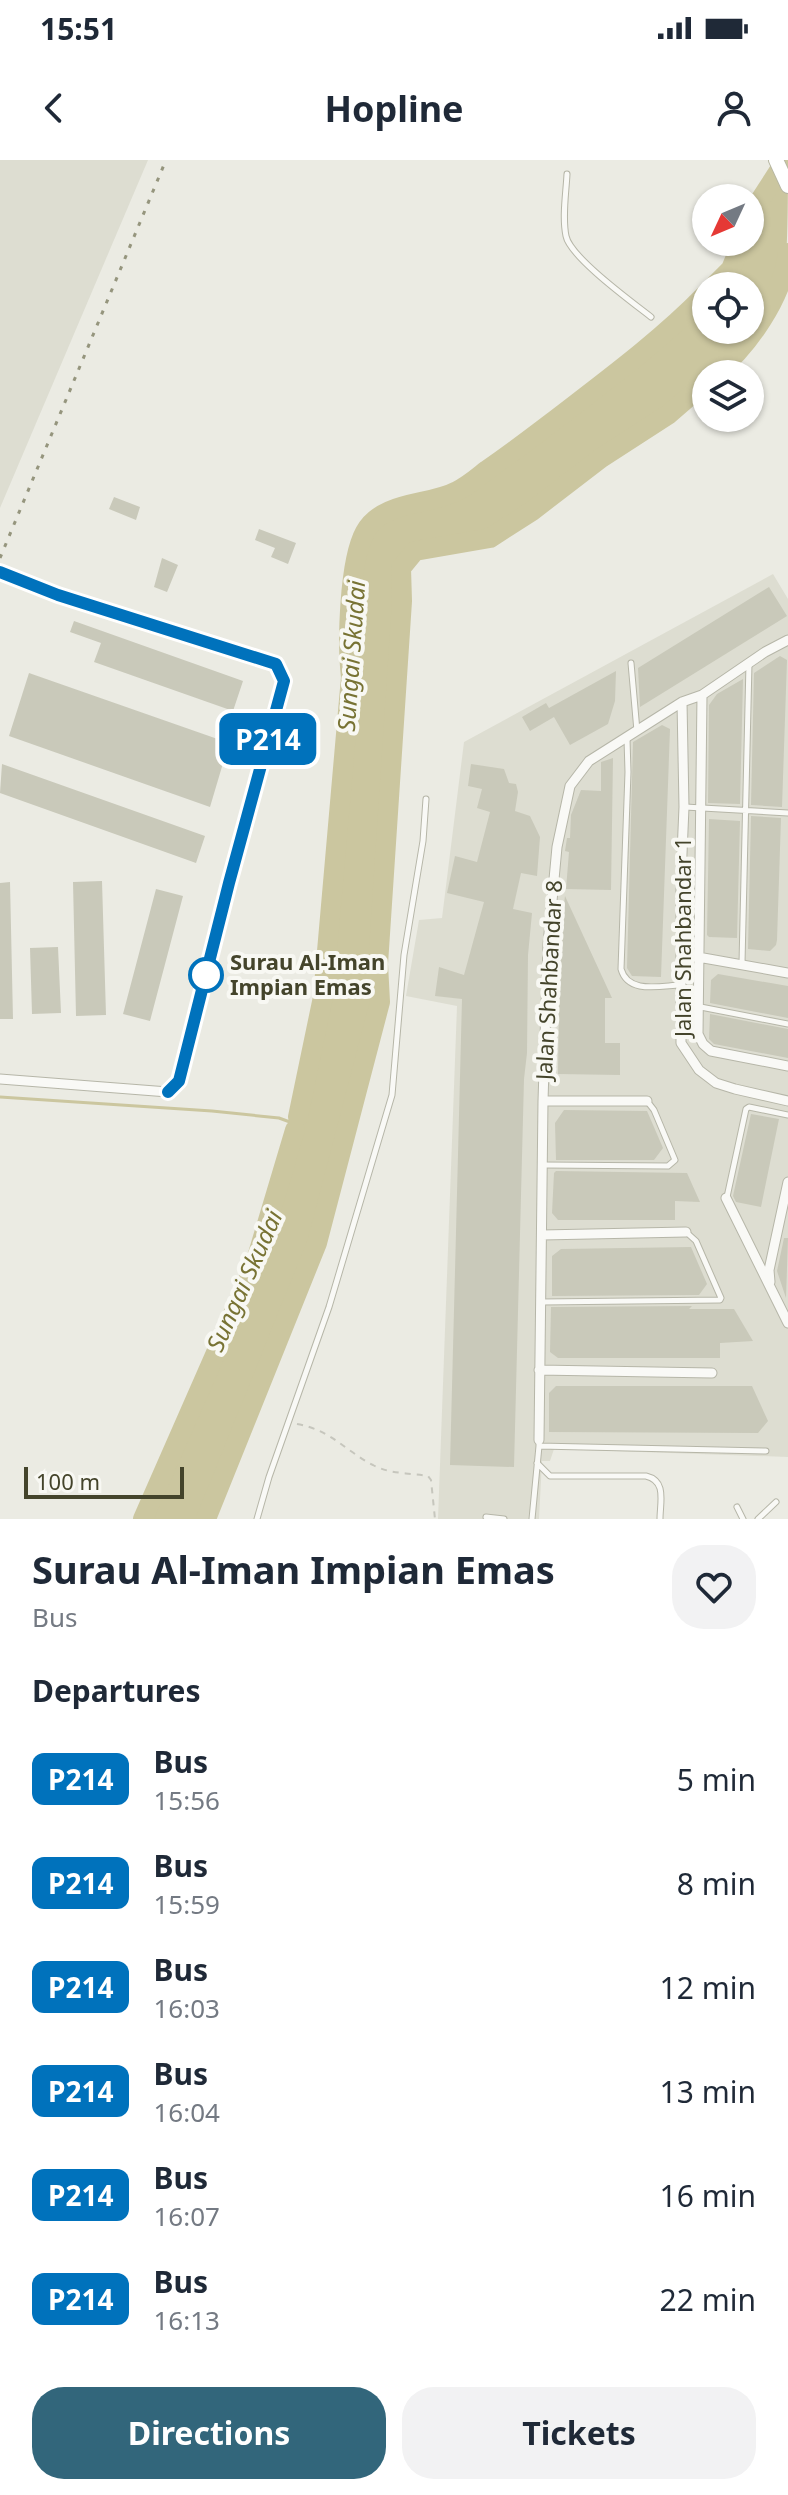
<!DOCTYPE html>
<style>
body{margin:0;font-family:"Noto Sans",sans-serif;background:#f2f2f3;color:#1f2937;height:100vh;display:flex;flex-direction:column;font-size:30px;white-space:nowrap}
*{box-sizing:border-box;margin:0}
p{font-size:26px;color:#747a83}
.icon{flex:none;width:44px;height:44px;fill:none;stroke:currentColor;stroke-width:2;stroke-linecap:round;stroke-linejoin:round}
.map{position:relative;height:1359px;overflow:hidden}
.sheet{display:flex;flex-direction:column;background:#fff;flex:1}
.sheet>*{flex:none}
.badge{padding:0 16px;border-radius:12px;font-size:28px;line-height:52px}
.needle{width:52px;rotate:226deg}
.controls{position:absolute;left:692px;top:24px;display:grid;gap:16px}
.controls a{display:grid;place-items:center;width:72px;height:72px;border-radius:50%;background:#fff;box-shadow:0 2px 6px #0004;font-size:40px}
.scale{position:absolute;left:24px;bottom:20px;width:160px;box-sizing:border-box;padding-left:8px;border:4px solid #44442b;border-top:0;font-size:22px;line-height:28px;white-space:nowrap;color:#44442b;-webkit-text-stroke:6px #f8f8f3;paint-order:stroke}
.map>.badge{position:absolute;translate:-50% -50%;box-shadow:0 0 0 4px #fff}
h2{padding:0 32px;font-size:30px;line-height:72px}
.round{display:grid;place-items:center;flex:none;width:84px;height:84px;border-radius:32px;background:#f2f2f3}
.head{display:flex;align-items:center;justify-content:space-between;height:136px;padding:0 32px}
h1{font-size:38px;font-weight:700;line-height:60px}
.button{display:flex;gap:16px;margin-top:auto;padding:16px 32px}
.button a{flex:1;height:92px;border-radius:32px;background:#32667b;color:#fff;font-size:32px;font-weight:700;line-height:92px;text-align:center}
.button a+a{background:#f2f2f3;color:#1f2937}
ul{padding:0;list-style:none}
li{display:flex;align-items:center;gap:24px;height:104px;padding:0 32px}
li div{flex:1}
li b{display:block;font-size:30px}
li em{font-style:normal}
li .badge{min-width:88px;font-weight:700;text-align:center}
.status{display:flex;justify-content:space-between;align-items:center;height:56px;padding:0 40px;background:#fff;direction:ltr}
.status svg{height:22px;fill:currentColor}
header{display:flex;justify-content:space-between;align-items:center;height:104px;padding:0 32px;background:#fff;font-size:36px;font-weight:700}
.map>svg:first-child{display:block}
.built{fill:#ddddd1}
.water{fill:#cbc69f}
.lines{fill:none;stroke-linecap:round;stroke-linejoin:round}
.stream{stroke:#cbc69f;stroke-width:3}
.river{stroke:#cbc69f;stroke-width:20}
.building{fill:#c9c9ba}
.lane-casing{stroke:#b6b6a8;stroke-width:7}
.street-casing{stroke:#b6b6a8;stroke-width:11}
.primary-casing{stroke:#b7b7a3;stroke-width:16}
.path{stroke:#c6c6bd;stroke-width:2;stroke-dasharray:6 6;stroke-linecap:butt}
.lane{stroke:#f9f9f6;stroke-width:5}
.street{stroke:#f9f9f6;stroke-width:9}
.primary{stroke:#fff;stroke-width:14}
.rail{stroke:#95957d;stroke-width:3;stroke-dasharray:4 8;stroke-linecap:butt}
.line-casing{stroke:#fff;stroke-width:18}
.line{stroke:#0072bc;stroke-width:12}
.stop-dot{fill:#fff;stroke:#0072bc;stroke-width:4}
.labels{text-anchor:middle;stroke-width:8;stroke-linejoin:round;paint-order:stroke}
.street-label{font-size:22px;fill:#44442b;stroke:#f8f8f3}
.stop-label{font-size:22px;font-weight:bold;fill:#44442b;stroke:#f8f8f3;text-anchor:start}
.water-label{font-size:24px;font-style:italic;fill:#787334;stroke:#f8f8f3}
</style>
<div class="status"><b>15:51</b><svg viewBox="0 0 49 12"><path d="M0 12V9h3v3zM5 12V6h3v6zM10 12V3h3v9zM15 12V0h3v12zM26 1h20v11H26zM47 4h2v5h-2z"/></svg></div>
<header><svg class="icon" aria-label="back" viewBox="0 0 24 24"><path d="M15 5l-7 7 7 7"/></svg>Hopline<svg class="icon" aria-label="person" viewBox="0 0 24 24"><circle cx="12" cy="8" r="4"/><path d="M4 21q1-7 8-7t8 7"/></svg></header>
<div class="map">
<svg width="788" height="1359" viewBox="0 0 788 1359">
<rect width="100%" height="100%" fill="#ebebe3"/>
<path class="built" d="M0,0H148L0,348Z
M773,414L788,439V1297L554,1289L550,1301H542L539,1359H438L457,846L406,836L419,760L442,758L464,582Z"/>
<path class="water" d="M786,0H788C788,31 788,84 785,112C776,147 741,191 715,214H706V222L669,254L601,298L532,351L490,378L416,391L401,408L402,441L378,803L380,842L317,1083L206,1359H143L254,1104L295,970L323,837L351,517C346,482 348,403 365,372C382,340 429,346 457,331C468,326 478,317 487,310C509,295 530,279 551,263C604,222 659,182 706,134V170H750V126H714L731,109L742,82H750V62L757,45Z"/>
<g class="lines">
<path class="stream" d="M0,937L212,951L279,958L298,965"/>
<path class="river" d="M750,62L757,45L786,0
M714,126L731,109L742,82
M715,214C749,185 782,138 788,93
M298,957L323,837L351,517C347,484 349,401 365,372C383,340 429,346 457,331C468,326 478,317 487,310C509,295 530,279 551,263C604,222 659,182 706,134
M143,1359L255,1104L295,970
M206,1359L317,1083L380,842L378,804L402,441L401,408L415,391L490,378L532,351L601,298L669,254L706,222"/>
</g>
<path class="building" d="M114,337L140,347L136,360L109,349Z
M259,369L296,383L288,404L271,397L275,388L255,380Z
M162,398L178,405L167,432L154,427Z
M769,427L787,456L640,547L638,508Z
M74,461L243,521L233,551L94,502L101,483L70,472Z
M780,496L787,500L782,647L751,645L754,513Z
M616,511L615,541L608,564L570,585L554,557L530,571L522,557L546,543L549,548Z
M29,513L229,583L210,647L9,576Z
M743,519L740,644L708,643L709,545L717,534Z
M662,565L670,569L661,817L632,816L627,808L633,582Z
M613,598L611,730L566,729L569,692L565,691L567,678H570L571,655L581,630L601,631V602Z
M2,604L205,676L196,703L0,633Z
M471,604L504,609L509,623L516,624L518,632L515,651L530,656L540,677L537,716L521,713L513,749L532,753L528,795L527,893L524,919L514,1307L450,1305L462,839L435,836L439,807L464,815L484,742L447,733L455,696L477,702L490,652L477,648L482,629L468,626Z
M751,656L781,658L777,780L776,785L770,791L748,789Z
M709,659L740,661L737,778L709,777L707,775Z
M102,721L106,855L76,856L73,722Z
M10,722L13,859H0V723Z
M156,729L183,736L150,861L123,854Z
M565,736L612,838H605V883H620V915L558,914L560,775Z
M58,787L61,853L32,854L30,788Z
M718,814L788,826V858L710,843L711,820Z
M710,854L788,869V898L714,884L709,879Z
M564,950L647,951L663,988L654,1000H556L555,963Z
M751,954L779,959L761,1047L736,1042L733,1036Z
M556,1011L687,1013L700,1042L675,1041V1060H558L552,1053L554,1013Z
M784,1078H788L786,1138L777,1111Z
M691,1087L707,1124L699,1135L552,1136V1096L561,1089Z
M692,1146L689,1149H734L753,1181L720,1183V1198H558L550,1192L551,1147Z
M556,1226H752L768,1261L758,1273L549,1272V1233Z"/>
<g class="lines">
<g class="lane-casing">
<path id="lane" d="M567,14C566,34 562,57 566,76C570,97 632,142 651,157
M631,503L637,571
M627,579L628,612L621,809C628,834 659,826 680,825
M685,647L788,653
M742,803L749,503
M680,843L788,864
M544,1005L668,1006L675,1000L654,950L647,941
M727,1037L746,949L749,947L788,955
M542,1142L720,1140L721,1138L696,1081L686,1072
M539,1280V1286L766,1291
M537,1303L550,1316H646C667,1321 660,1342 660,1359
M737,1347L743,1359
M486,1357L504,1359
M257,1359L269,1317L329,1147L392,935L404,795L423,681L426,639
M532,1359L539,1286
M758,1359L776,1342"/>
</g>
<g class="street-casing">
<path id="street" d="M0,412L58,435L276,504L284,521L229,723L179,921L168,932L0,919
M702,535L698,874L703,884L711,891L788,906
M682,542L684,647L681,717V883L699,910L716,923L735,929L788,941
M681,794L788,813
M543,941H647
M726,1038L788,1163
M542,1075L686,1072
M770,1122L769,1110L788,1022
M539,1210L712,1213
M539,1280L543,941L548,784L557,687L570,626L589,601L682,542L702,535L765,492L788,480"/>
</g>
<g class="primary-casing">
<path id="primary" d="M776,0L788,26"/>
</g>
<path class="path" d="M297,1264C331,1270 344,1290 373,1305C389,1314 410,1313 428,1316L431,1320L435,1359"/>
<use href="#lane" class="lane"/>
<use href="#street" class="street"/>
<use href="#primary" class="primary"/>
<path class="rail" d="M0,398L166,0"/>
</g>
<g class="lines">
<g class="line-casing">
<path id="line" d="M0,412L58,435L276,504L284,521L229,723L179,921L168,932"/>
</g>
<use href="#line" class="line"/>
</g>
<circle class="stop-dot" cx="206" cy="815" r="16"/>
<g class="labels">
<g class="street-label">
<text transform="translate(683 777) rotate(-90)" y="8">Jalan Shahbandar 1</text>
<text transform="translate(549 820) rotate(-87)" y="8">Jalan Shahbandar 8</text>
</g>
<g class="stop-label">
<text x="230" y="810">Surau Al-Iman<tspan x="230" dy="25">Impian Emas</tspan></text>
</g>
<g class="water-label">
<text transform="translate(352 496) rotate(-86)" y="8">Sungai Skudai</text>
<text transform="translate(245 1121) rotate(-66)" y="8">Sungai Skudai</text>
</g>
</g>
</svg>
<div class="controls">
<a><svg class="needle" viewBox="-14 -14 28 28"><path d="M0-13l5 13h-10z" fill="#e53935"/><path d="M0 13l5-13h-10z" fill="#747a83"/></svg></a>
<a><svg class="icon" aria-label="locate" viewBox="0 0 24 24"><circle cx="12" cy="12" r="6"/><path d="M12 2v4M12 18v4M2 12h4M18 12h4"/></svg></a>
<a><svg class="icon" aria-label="layers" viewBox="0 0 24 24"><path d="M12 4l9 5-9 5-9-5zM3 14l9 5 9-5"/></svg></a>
</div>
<div class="scale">100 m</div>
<b class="badge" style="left:268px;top:579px;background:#0072bc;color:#fff">P214</b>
</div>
<section class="sheet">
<div class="head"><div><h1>Surau Al-Iman Impian Emas</h1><p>Bus</p></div><a class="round"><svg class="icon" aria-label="heart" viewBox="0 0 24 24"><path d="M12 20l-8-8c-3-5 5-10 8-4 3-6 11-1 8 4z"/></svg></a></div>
<h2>Departures</h2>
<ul>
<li><span class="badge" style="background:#0072bc;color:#fff">P214</span><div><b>Bus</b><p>15:56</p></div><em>5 min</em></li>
<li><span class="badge" style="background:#0072bc;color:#fff">P214</span><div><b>Bus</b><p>15:59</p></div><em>8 min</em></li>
<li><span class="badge" style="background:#0072bc;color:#fff">P214</span><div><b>Bus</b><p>16:03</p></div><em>12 min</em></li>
<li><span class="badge" style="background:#0072bc;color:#fff">P214</span><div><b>Bus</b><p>16:04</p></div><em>13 min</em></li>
<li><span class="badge" style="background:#0072bc;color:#fff">P214</span><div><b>Bus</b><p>16:07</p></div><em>16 min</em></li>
<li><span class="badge" style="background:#0072bc;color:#fff">P214</span><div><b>Bus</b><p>16:13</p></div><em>22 min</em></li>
</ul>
<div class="button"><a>Directions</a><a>Tickets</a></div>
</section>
